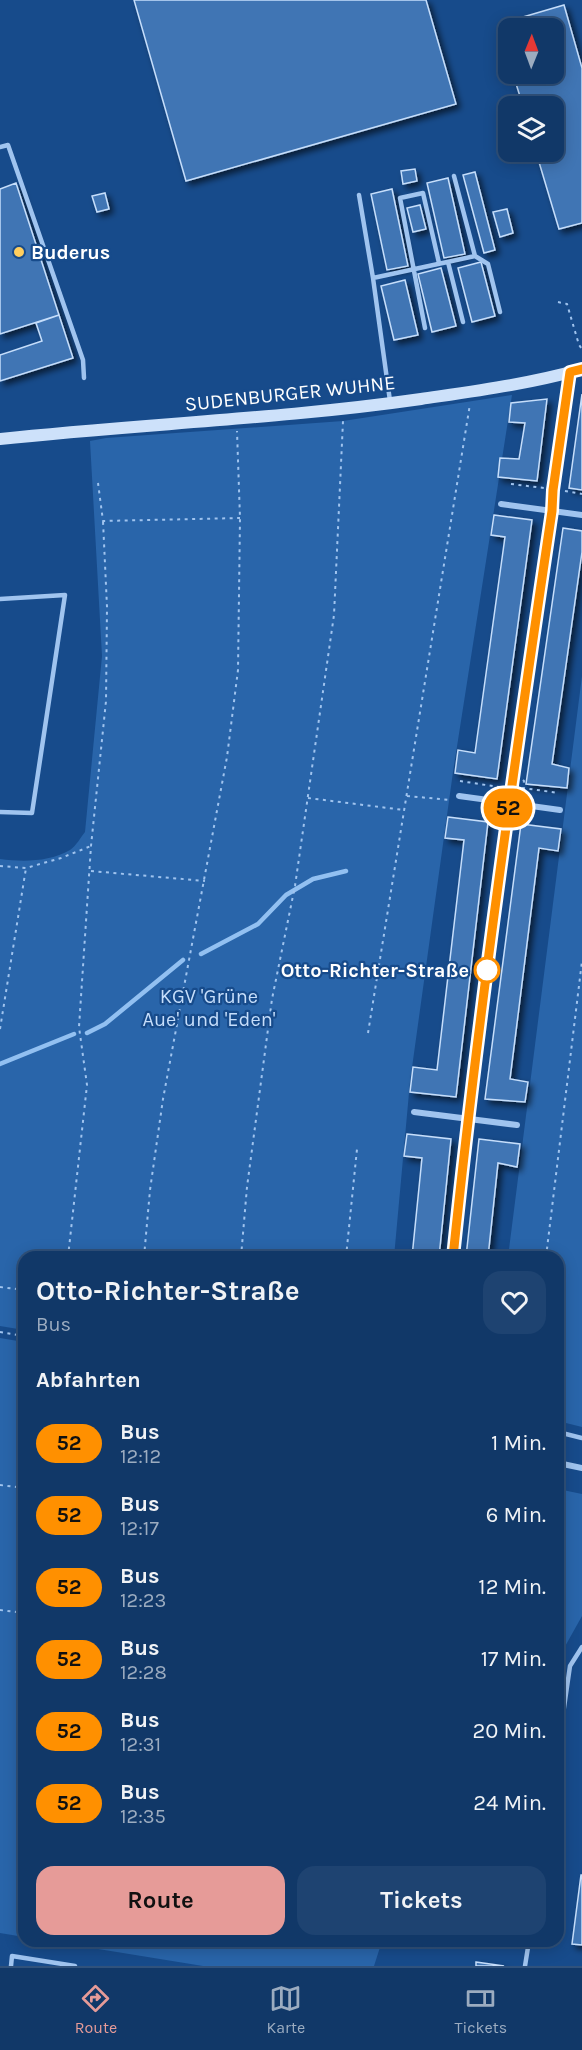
<!DOCTYPE html>
<html lang="de">
<meta charset="utf-8">
<style>
body{margin:0;font-family:Karla,sans-serif;background:#1e4371;color:#f1f3f6;height:100vh;display:flex;flex-direction:column;font-size:22px;white-space:nowrap}
*{box-sizing:border-box;margin:0}
p{font-size:20px;color:#9cacc0}
.icon{flex:none;width:33px;height:33px;fill:none;stroke:currentColor;stroke-width:2;stroke-linecap:round;stroke-linejoin:round}
.map{position:relative;flex:1;overflow:hidden}
.details{position:absolute;left:18px;top:1251px;width:546px;height:696px;display:flex;flex-direction:column;background:#113868;border-radius:18px;box-shadow:0 3px 15px #0003,0 0 0 2px #30527c}
.details>*{flex:none}
.badge{padding:0 12px;border-radius:20px;font-size:21px;line-height:39px}
.needle{width:39px;rotate:1deg}
.buttons{position:absolute;left:498px;top:18px;display:grid;gap:12px}
.buttons a{display:grid;place-items:center;width:66px;height:66px;border-radius:12px;background:#113868;box-shadow:0 3px 15px #0003,0 0 0 2px #30527c;font-size:30px}
.map>.badge{position:absolute;translate:-50% -50%;box-shadow:0 0 0 3px #fff}
h2{padding:0 18px;font-size:22px;line-height:54px}
.round{display:grid;place-items:center;flex:none;width:63px;height:63px;border-radius:18px;background:#1e4371}
.summary{display:flex;align-items:center;justify-content:space-between;height:102px;padding:0 18px}
h1{font-size:28px;font-weight:700;line-height:45px}
.primary-button{display:flex;gap:12px;margin-top:auto;padding:12px 18px}
.primary-button a{flex:1;height:69px;border-radius:18px;background:#e69b98;color:#111;font-size:24px;font-weight:700;line-height:69px;text-align:center}
.primary-button a+a{background:#1e4371;color:#f1f3f6}
ul{padding:0;list-style:none}
li{display:flex;align-items:center;gap:18px;height:72px;padding:0 18px}
li div{flex:1}
li b{display:block;font-size:22px}
li em{font-style:normal}
li .badge{min-width:66px;font-weight:700;text-align:center}
.tabs{display:flex;justify-content:space-around;align-items:center;height:84px;border-top:2px solid #30527c;background:#113868;font-size:16px;color:#9cacc0}
.tabs a{display:grid;justify-items:center;gap:3px}
.tabs .current{color:#e69b98}
.map>svg:first-child{display:block}
.green{fill:#2965aa}
.lines{fill:none;stroke-linecap:round;stroke-linejoin:round}
.stream{stroke:#92c0f1;stroke-width:4.5}
.building{fill:#3f75b4;stroke:#c6defb;stroke-width:1.5;filter:url(#shadow)}
.path{stroke:#a0c4ef;stroke-width:2;stroke-dasharray:3 4.5;stroke-linecap:butt}
.lane{stroke:#a0c4ef;stroke-width:4.5}
.street{stroke:#a0c4ef;stroke-width:6}
.secondary{stroke:#cde1fa;stroke-width:12}
.line-casing{stroke:#fff;stroke-width:14}
.line{stroke:#ff9000;stroke-width:9}
.poi-dot{fill:#ffce5e;stroke:#174b8b;stroke-width:2}
.stop-dot{fill:#fff;stroke:#ff9000;stroke-width:3}
.labels{text-anchor:middle;stroke-width:4.5;stroke-linejoin:round;paint-order:stroke}
.poi-label{font-size:20px;font-weight:bold;fill:#fff;stroke:#174b8b;text-anchor:start}
.street-label{font-size:20px;fill:#fff;stroke:#174b8b}
.stop-label{font-size:20px;font-weight:bold;fill:#fff;stroke:#174b8b;text-anchor:end}
.park-label{font-size:20px;fill:#c6defb;stroke:#174b8b}
</style>
<div class="map">
<svg width="582" height="1966" viewBox="0 0 582 1966">
<defs>
<filter id="shadow"><feDropShadow dx="4" dy="4" stdDeviation="3" flood-color="#0009"/></filter>
</defs>
<rect width="100%" height="100%" fill="#174b8b"/>
<path class="green" d="M512,395L453,772L410,1082L394,1257H24V1330L0,1326V859C23,862 49,862 70,850C76,846 81,837 85,832L102,656L90,441L106,438L343,421Z
M582,676V1427L558,1421V1257H508Z
M0,1338L24,1342V1937L0,1933Z
M558,1489L582,1494V1616L558,1659Z
M49,1941H382L374,1966H203Z"/>
<g class="lines">
<path class="stream" d="M201,954L258,924L286,895L313,879L346,871
M87,1033L105,1024L183,960
M0,1064L74,1034"/>
</g>
<path class="building" d="M134,0H426L456,104L186,181Z
M564,5L582,68V223L559,229L536,152H554V106H523L513,74H554V28H508V57L499,24Z
M415,169L417,181L403,184L401,171Z
M475,172L495,250L484,253L463,175Z
M448,178L465,254L444,258L427,183Z
M16,183L59,315L0,334V189Z
M392,189L408,266L387,270L371,194Z
M105,193L109,209L97,212L92,196Z
M420,205L426,229L413,232L407,208Z
M507,209L513,233L500,237L493,212Z
M481,262L495,316L472,322L458,268Z
M441,268L456,326L432,332L418,274Z
M405,280L418,335L394,340L381,286Z
M59,315L73,358L0,381V355L42,341L36,323Z
M582,394V490L569,488Z
M547,399L537,481L498,477L500,458L519,459L525,423L509,422L511,403Z
M494,515L532,520L497,779L455,773L458,750L475,753L505,537L491,535Z
M563,528L582,531V552L552,764L569,768L567,788L526,784Z
M448,817L488,822L456,1097L410,1092L413,1067L437,1070L464,840L445,838Z
M521,824L561,829L558,851L539,848L510,1079L528,1082L525,1102L485,1099Z
M407,1134L451,1139L439,1257H412L422,1158L404,1156Z
M479,1139L520,1144L517,1167L498,1163L488,1257H466Z
M581,1875H582V1945L572,1944Z
M476,1962L504,1966H476Z"/>
<g class="lines">
<path class="path" d="M558,302L567,304L579,345L582,349
M98,483L103,521L240,518
M511,484L544,488
M565,491L582,494
M523,780L524,781L523,788L559,793
M460,781L499,787
M407,796L451,800
M308,798L404,810
M0,866L26,868L61,858L91,846
M91,871L205,881
M0,1029L26,868
M368,1033L470,404
M68,1257L87,1085L79,1027L91,846L106,701L107,607L103,521
M144,1257L150,1190L163,1099L227,757L238,670L240,518L237,431
M241,1257L247,1187L272,999L295,886L334,615L343,421
M346,1257L357,1149
M546,1257L582,961
M0,1287L24,1290
M0,1332L24,1336
M0,1485L24,1488
M0,1610L24,1613"/>
<path class="lane" d="M0,147L8,145L83,360L84,378
M454,176L475,256
M359,195L373,278L390,401
M448,262L463,322
M373,278L475,256L488,264L500,312
M425,328L400,198L423,193L439,263
M0,599L65,595L32,813L0,812
M558,1432L582,1438
M558,1749L570,1666L582,1647
M11,1966L12,1956L75,1966
M525,1966L529,1941"/>
<path class="street" d="M501,504L582,515
M459,796L560,810
M414,1112L517,1125
M453,1257L468,1118L508,803L552,511L570,372
M558,1463L582,1468"/>
<path class="secondary" d="M0,439C140,424 281,419 421,399C475,391 529,384 582,369"/>
</g>
<g class="lines">
<g class="line-casing">
<path id="line" d="M453,1257C479,1007 515,759 552,511L553,490L570,372L582,369"/>
</g>
<use href="#line" class="line"/>
</g>
<circle class="poi-dot" cx="19" cy="252" r="6"/>
<circle class="stop-dot" cx="487" cy="970" r="12"/>
<g class="labels">
<g class="poi-label">
<text x="31" y="259">Buderus</text>
</g>
<g class="street-label">
<text transform="translate(290 393) rotate(-6)" y="7">SUDENBURGER WUHNE</text>
</g>
<g class="stop-label">
<text x="469" y="977">Otto-Richter-Straße</text>
</g>
<g class="park-label">
<text x="209" y="1003">KGV 'Grüne<tspan x="209" dy="23">Aue' und 'Eden'</tspan></text>
</g>
</g>
</svg>
<div class="buttons">
<a><svg class="needle" viewBox="-14 -14 28 28"><path d="M0-13l5 13h-10z" fill="#e53935"/><path d="M0 13l5-13h-10z" fill="#9cacc0"/></svg></a>
<a><svg class="icon" aria-label="layers" viewBox="0 0 24 24"><path d="M12 4l9 5-9 5-9-5zM3 14l9 5 9-5"/></svg></a>
</div>
<b class="badge" style="left:508px;top:808px;background:#ff9000;color:#111">52</b>
<section class="details">
<div class="summary"><div><h1>Otto-Richter-Straße</h1><p>Bus</p></div><a class="round"><svg class="icon" aria-label="heart" viewBox="0 0 24 24"><path d="M12 20l-8-8c-3-5 5-10 8-4 3-6 11-1 8 4z"/></svg></a></div>
<h2>Abfahrten</h2>
<ul>
<li><span class="badge" style="background:#ff9000;color:#111">52</span><div><b>Bus</b><p>12:12</p></div><em>1 Min.</em></li>
<li><span class="badge" style="background:#ff9000;color:#111">52</span><div><b>Bus</b><p>12:17</p></div><em>6 Min.</em></li>
<li><span class="badge" style="background:#ff9000;color:#111">52</span><div><b>Bus</b><p>12:23</p></div><em>12 Min.</em></li>
<li><span class="badge" style="background:#ff9000;color:#111">52</span><div><b>Bus</b><p>12:28</p></div><em>17 Min.</em></li>
<li><span class="badge" style="background:#ff9000;color:#111">52</span><div><b>Bus</b><p>12:31</p></div><em>20 Min.</em></li>
<li><span class="badge" style="background:#ff9000;color:#111">52</span><div><b>Bus</b><p>12:35</p></div><em>24 Min.</em></li>
</ul>
<div class="primary-button"><a>Route</a><a>Tickets</a></div>
</section>
</div>
<nav class="tabs">
<a class="current"><svg class="icon" aria-label="directions" viewBox="0 0 24 24"><path d="M12 3l9 9-9 9-9-9zM9 14v-3h6M13 9l2 2-2 2"/></svg>Route</a>
<a><svg class="icon" aria-label="map" viewBox="0 0 24 24"><path d="M3 6l6-2 6 2 6-2v14l-6 2-6-2-6 2zM9 4v14M15 6v14"/></svg>Karte</a>
<a><svg class="icon" aria-label="tickets" viewBox="0 0 24 24"><path d="M3 7h18v10H3zM15 7v10"/></svg>Tickets</a>
</nav>
